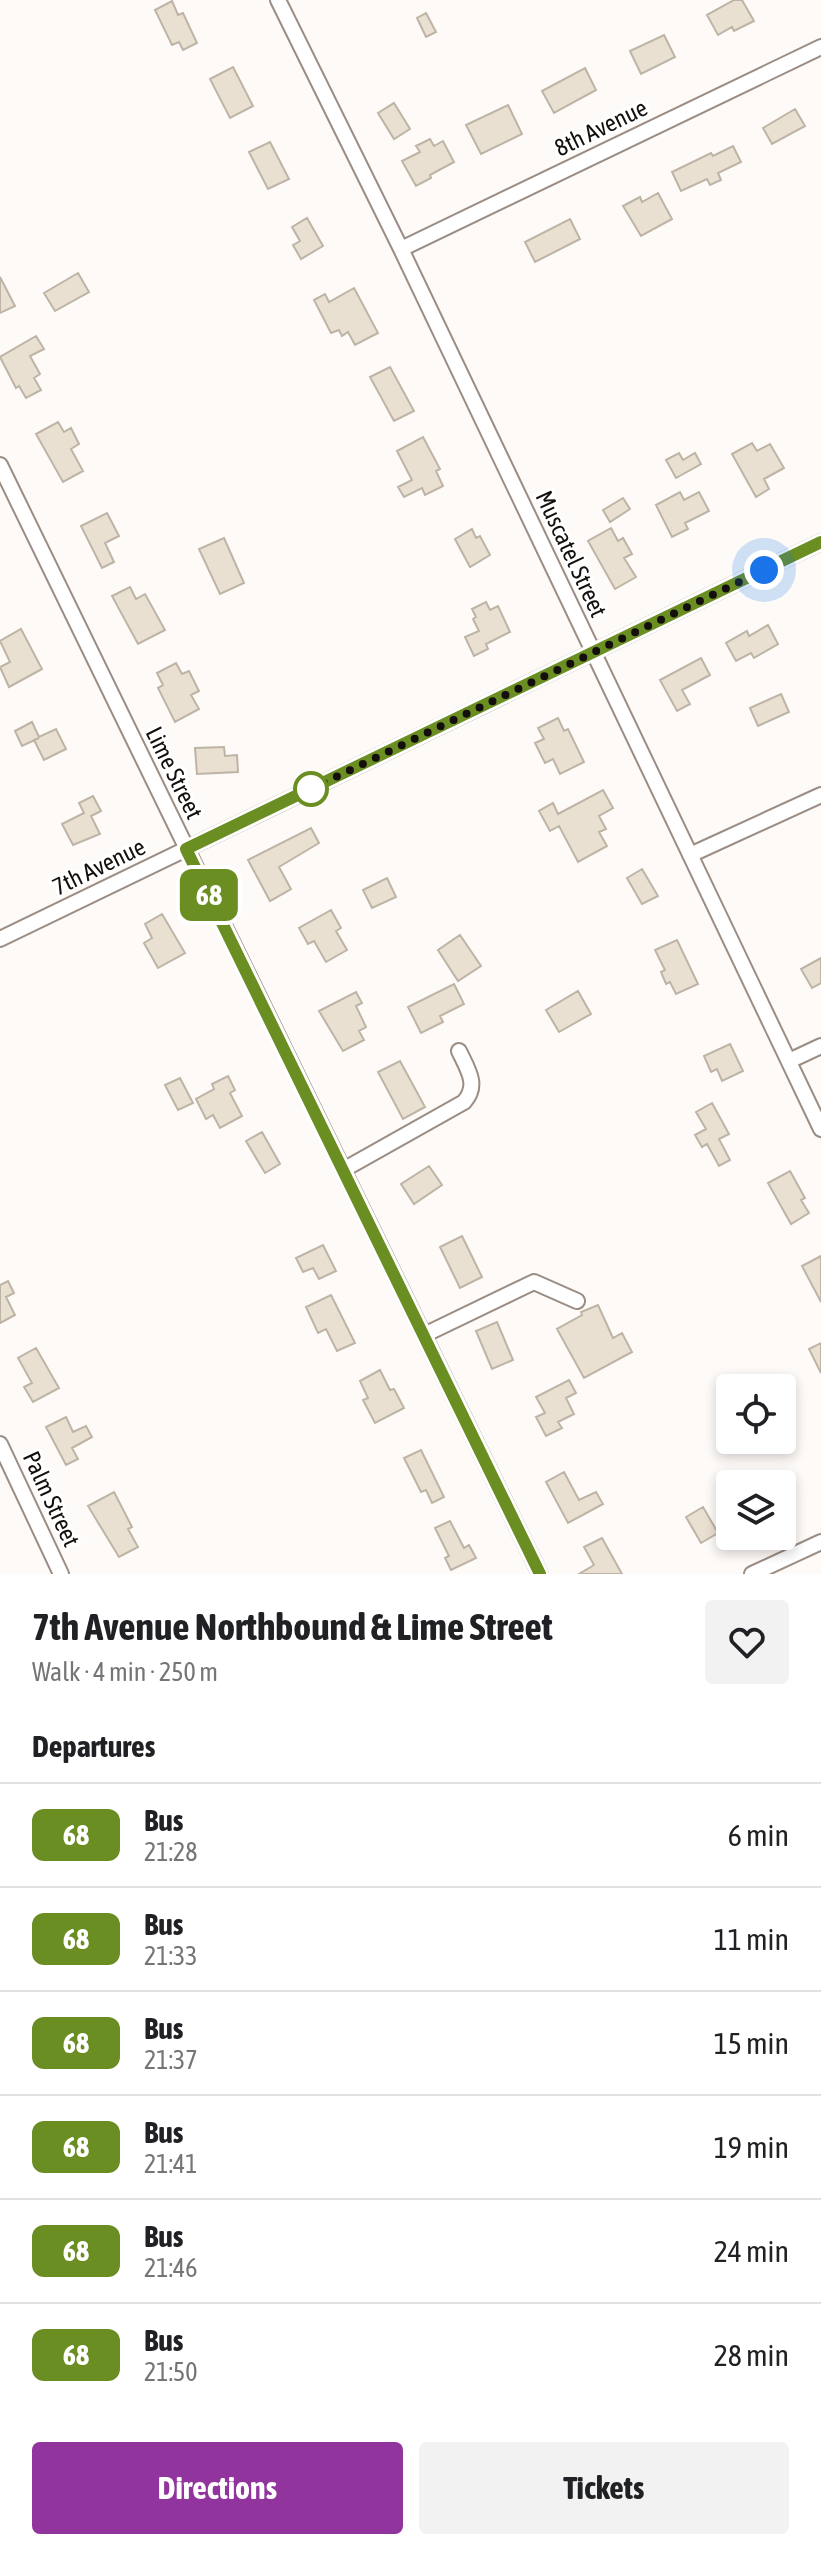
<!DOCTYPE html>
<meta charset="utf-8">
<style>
body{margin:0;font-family:"Asap Condensed",sans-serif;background:#f2f2f2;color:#202124;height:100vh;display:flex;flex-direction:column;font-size:30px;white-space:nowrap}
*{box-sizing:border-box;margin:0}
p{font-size:26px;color:#757577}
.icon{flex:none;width:44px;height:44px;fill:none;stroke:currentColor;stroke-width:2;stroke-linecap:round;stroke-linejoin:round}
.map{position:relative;height:1574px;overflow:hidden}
.sheet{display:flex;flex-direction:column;background:#fff;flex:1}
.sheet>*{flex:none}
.badge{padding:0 16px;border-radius:12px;font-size:28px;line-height:52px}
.controls{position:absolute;left:716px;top:1374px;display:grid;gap:16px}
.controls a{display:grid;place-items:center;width:80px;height:80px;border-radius:8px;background:#fff;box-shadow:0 4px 12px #0003;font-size:40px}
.you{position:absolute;width:40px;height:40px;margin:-20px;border:6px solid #fff;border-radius:50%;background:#1a73e8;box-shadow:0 0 0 12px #1a73e833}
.map>.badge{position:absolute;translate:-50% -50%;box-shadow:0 0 0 4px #fff}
h2{padding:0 32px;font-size:30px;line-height:72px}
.round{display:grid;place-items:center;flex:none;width:84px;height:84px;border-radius:8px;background:#f2f2f2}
.headline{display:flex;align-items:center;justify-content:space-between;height:136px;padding:0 32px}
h1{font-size:38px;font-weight:700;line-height:60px}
.cta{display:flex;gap:16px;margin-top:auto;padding:16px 32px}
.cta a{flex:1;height:92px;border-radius:8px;background:#91349e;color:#fff;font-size:32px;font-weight:700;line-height:92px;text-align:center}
.cta a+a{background:#f2f2f2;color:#202124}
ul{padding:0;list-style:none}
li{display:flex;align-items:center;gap:24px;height:104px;padding:0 32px;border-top:2px solid #e0e0e0}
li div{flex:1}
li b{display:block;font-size:30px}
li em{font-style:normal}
li .badge{min-width:88px;font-weight:700;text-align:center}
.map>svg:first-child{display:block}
.building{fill:#eae0d1;stroke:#beb4a6;stroke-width:2}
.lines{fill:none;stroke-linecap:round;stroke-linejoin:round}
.minor-casing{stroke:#9b8d83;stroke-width:18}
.minor{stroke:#fff;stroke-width:14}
.line-casing{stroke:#fff;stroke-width:18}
.line{stroke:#6b8e23;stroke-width:12}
.walk{stroke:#140f0c;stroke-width:8;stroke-dasharray:0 14.4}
.stop-dot{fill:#fff;stroke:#6b8e23;stroke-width:4}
.labels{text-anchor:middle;stroke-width:6;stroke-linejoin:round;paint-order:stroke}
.street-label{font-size:24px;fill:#140f0c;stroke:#fff}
</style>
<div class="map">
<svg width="821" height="1574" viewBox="0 0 821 1574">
<rect width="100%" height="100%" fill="#fdfaf8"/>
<path class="building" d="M734,0H742L754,21L734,31L732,27L718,35L707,15Z
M172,1L178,15L183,13L197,43L183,50L179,42L172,45L155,10Z
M426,13L436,32L426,37L417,18Z
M664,35L675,57L641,74L630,51Z
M233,67L253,106L230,118L210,79Z
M585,68L596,90L554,113L542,91Z
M394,103L410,129L394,139L378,113Z
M508,105L522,134L481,154L466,125Z
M795,109L805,126L772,144L763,128Z
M430,139L434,146L443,141L454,162L430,175L431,178L416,186L402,161L420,152L416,146Z
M270,142L289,179L268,189L249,152Z
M733,146L741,162L718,173L721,180L710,185L707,179L681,191L672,172L711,153L713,156Z
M658,193L672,219L641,236L623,206L640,197L642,202Z
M307,218L323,246L301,259L293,245L300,241L292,227Z
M570,219L580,239L535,262L525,242Z
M78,273L89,292L55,311L44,293Z
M0,277L15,306L0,313Z
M354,288L378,333L355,345L348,332L342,336L339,330L331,333L314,300L325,294L329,302Z
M36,336L44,349L30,356L40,374L34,378L41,390L26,398L19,386L16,388L0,357Z
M390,367L414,411L394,421L370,377Z
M58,422L64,432L71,428L79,444L71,449L83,471L63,482L36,434Z
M423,437L440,469L436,471L443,486L425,495L422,488L404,497L398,487L412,480L397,451Z
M752,443L757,451L770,444L784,468L764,479L769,489L756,497L732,454Z
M679,453L683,460L695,453L701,464L676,478L666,460Z
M680,492L684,500L699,492L709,511L685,523L688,529L672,537L656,505Z
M623,498L630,509L610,522L603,510Z
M107,513L119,536L105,543L114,562L102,568L81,526Z
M611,528L618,541L623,538L632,554L624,558L636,577L615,589L588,541Z
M472,529L476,538L480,536L490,555L470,567L455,539Z
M224,538L244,583L220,594L199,549Z
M130,587L136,599L145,594L165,630L138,644L112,596Z
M486,602L490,610L498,606L510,632L486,644L488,649L474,656L465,637L479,631L473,619L476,617L472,609Z
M768,625L778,644L754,658L751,653L736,661L726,643L747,631L749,636Z
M21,629L42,669L9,687L0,667L10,662L0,641Z
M701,658L710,675L682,690L690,704L677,711L660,680Z
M176,663L182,674L189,671L199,691L191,695L199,709L175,722L158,688L163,685L157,673Z
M781,694L789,712L758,726L750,708Z
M558,718L564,731L568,729L584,762L560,774L553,759L545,763L535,743L544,739L538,728Z
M32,722L39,737L56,729L66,749L44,760L34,740L39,738L22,746L15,731Z
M224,747L225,756L237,755L238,772L197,774L195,748Z
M603,790L613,808L599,816L606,829L599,832L607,846L578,862L559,826L550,831L539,811L553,803L558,814Z
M93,796L101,811L91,816L100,834L73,845L62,824L84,813L79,803Z
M311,828L319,843L279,867L291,889L270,901L248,860Z
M642,869L658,896L642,904L627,878Z
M387,878L396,897L372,908L363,890Z
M331,910L341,928L336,931L347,950L326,962L314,941L308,944L299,928Z
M162,914L185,953L158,968L144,943L152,938L145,924Z
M460,935L481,966L458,981L438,950Z
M677,940L698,984L676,994L670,982L666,984L661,972L665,970L655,950Z
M821,958V983L812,988L801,969Z
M454,984L464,1004L440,1016L443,1022L421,1033L408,1007Z
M578,991L591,1014L559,1032L546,1010Z
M356,992L362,1003L356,1006L366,1027L359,1031L364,1040L343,1051L319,1011Z
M730,1044L743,1071L722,1081L717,1069L711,1072L704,1056Z
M400,1061L425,1107L403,1119L378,1072Z
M228,1076L235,1090L230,1093L242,1116L220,1128L213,1115L206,1119L196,1099L214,1089L212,1084Z
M180,1078L193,1103L178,1110L165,1085Z
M712,1103L729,1134L719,1139L730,1160L719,1166L707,1144L702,1147L695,1135L706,1129L696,1112Z
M262,1132L280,1164L265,1173L246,1141Z
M429,1166L442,1185L414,1204L401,1184Z
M790,1171L805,1198L801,1200L809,1213L791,1224L768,1183Z
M462,1236L482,1277L460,1288L440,1247Z
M323,1245L336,1271L319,1279L313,1268L303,1272L296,1258Z
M821,1256V1302L802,1266Z
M8,1281L14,1293L6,1297L15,1315L0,1323V1285Z
M331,1295L355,1343L337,1351L326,1329L318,1333L306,1307Z
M598,1305L613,1338L622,1333L632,1352L584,1378L557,1329L582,1315L581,1312Z
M497,1322L513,1360L492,1369L476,1331Z
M821,1343V1373L809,1349Z
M36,1348L59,1388L33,1402L24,1387L32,1383L18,1358Z
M380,1370L390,1390L394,1389L404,1408L375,1423L363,1400L368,1398L360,1381Z
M569,1380L576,1393L566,1398L574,1414L558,1422L562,1428L546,1436L536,1417L545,1413L536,1397Z
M66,1417L73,1432L86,1426L92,1437L72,1448L78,1459L66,1465L46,1427Z
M421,1450L444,1497L432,1503L426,1490L421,1492L404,1458Z
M564,1472L579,1500L596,1492L603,1504L568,1523L546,1482Z
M114,1492L132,1527L128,1529L138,1547L119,1557L88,1506Z
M703,1507L718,1533L701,1543L686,1517Z
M450,1521L464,1548L469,1545L476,1558L451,1570L445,1558L449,1556L435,1528Z
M602,1538L622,1574H579L594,1565L584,1547Z"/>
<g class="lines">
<g class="minor-casing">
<path id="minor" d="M278,0L401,249L821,1129
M401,249L821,47
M0,465L540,1574
M690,855L821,795
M0,939L821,542
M789,1061L821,1046
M343,1170L464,1102C479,1085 468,1070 459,1051
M424,1335L534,1282L577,1301
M0,1444L61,1574
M752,1574L821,1542"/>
</g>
<use href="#minor" class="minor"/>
</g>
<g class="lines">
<g class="line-casing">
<path id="line" d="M540,1574L186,849L821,542"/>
</g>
<use href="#line" class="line"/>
<path class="walk" d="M311,789L764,570"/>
</g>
<circle class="stop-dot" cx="311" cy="789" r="16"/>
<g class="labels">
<g class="street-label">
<text transform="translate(601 128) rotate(-26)" y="8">8th Avenue</text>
<text transform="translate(571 554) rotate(65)" y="8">Muscatel Street</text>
<text transform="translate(174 773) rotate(64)" y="8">Lime Street</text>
<text transform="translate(99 867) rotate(-26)" y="8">7th Avenue</text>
<text transform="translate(51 1499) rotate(65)" y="8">Palm Street</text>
</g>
</g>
</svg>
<div class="controls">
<a><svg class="icon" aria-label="locate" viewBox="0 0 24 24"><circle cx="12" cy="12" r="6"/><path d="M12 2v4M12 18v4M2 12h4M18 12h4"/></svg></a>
<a><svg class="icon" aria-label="layers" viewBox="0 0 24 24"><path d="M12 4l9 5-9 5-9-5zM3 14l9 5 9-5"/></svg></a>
</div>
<div class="you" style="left:764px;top:570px"></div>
<b class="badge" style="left:209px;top:895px;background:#6b8e23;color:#fff">68</b>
</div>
<section class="sheet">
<div class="headline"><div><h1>7th Avenue Northbound &amp; Lime Street</h1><p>Walk · 4 min · 250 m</p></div><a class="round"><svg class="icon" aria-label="heart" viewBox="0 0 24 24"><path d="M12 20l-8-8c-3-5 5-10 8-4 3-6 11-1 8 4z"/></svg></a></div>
<h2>Departures</h2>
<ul>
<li><span class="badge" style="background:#6b8e23;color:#fff">68</span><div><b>Bus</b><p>21:28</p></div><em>6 min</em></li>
<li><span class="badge" style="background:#6b8e23;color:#fff">68</span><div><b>Bus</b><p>21:33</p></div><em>11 min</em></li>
<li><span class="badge" style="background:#6b8e23;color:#fff">68</span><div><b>Bus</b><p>21:37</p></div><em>15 min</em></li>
<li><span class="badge" style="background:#6b8e23;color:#fff">68</span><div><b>Bus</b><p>21:41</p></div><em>19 min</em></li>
<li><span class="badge" style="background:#6b8e23;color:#fff">68</span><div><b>Bus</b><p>21:46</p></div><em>24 min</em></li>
<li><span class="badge" style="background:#6b8e23;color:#fff">68</span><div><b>Bus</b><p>21:50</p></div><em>28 min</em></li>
</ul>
<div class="cta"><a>Directions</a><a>Tickets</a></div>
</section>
